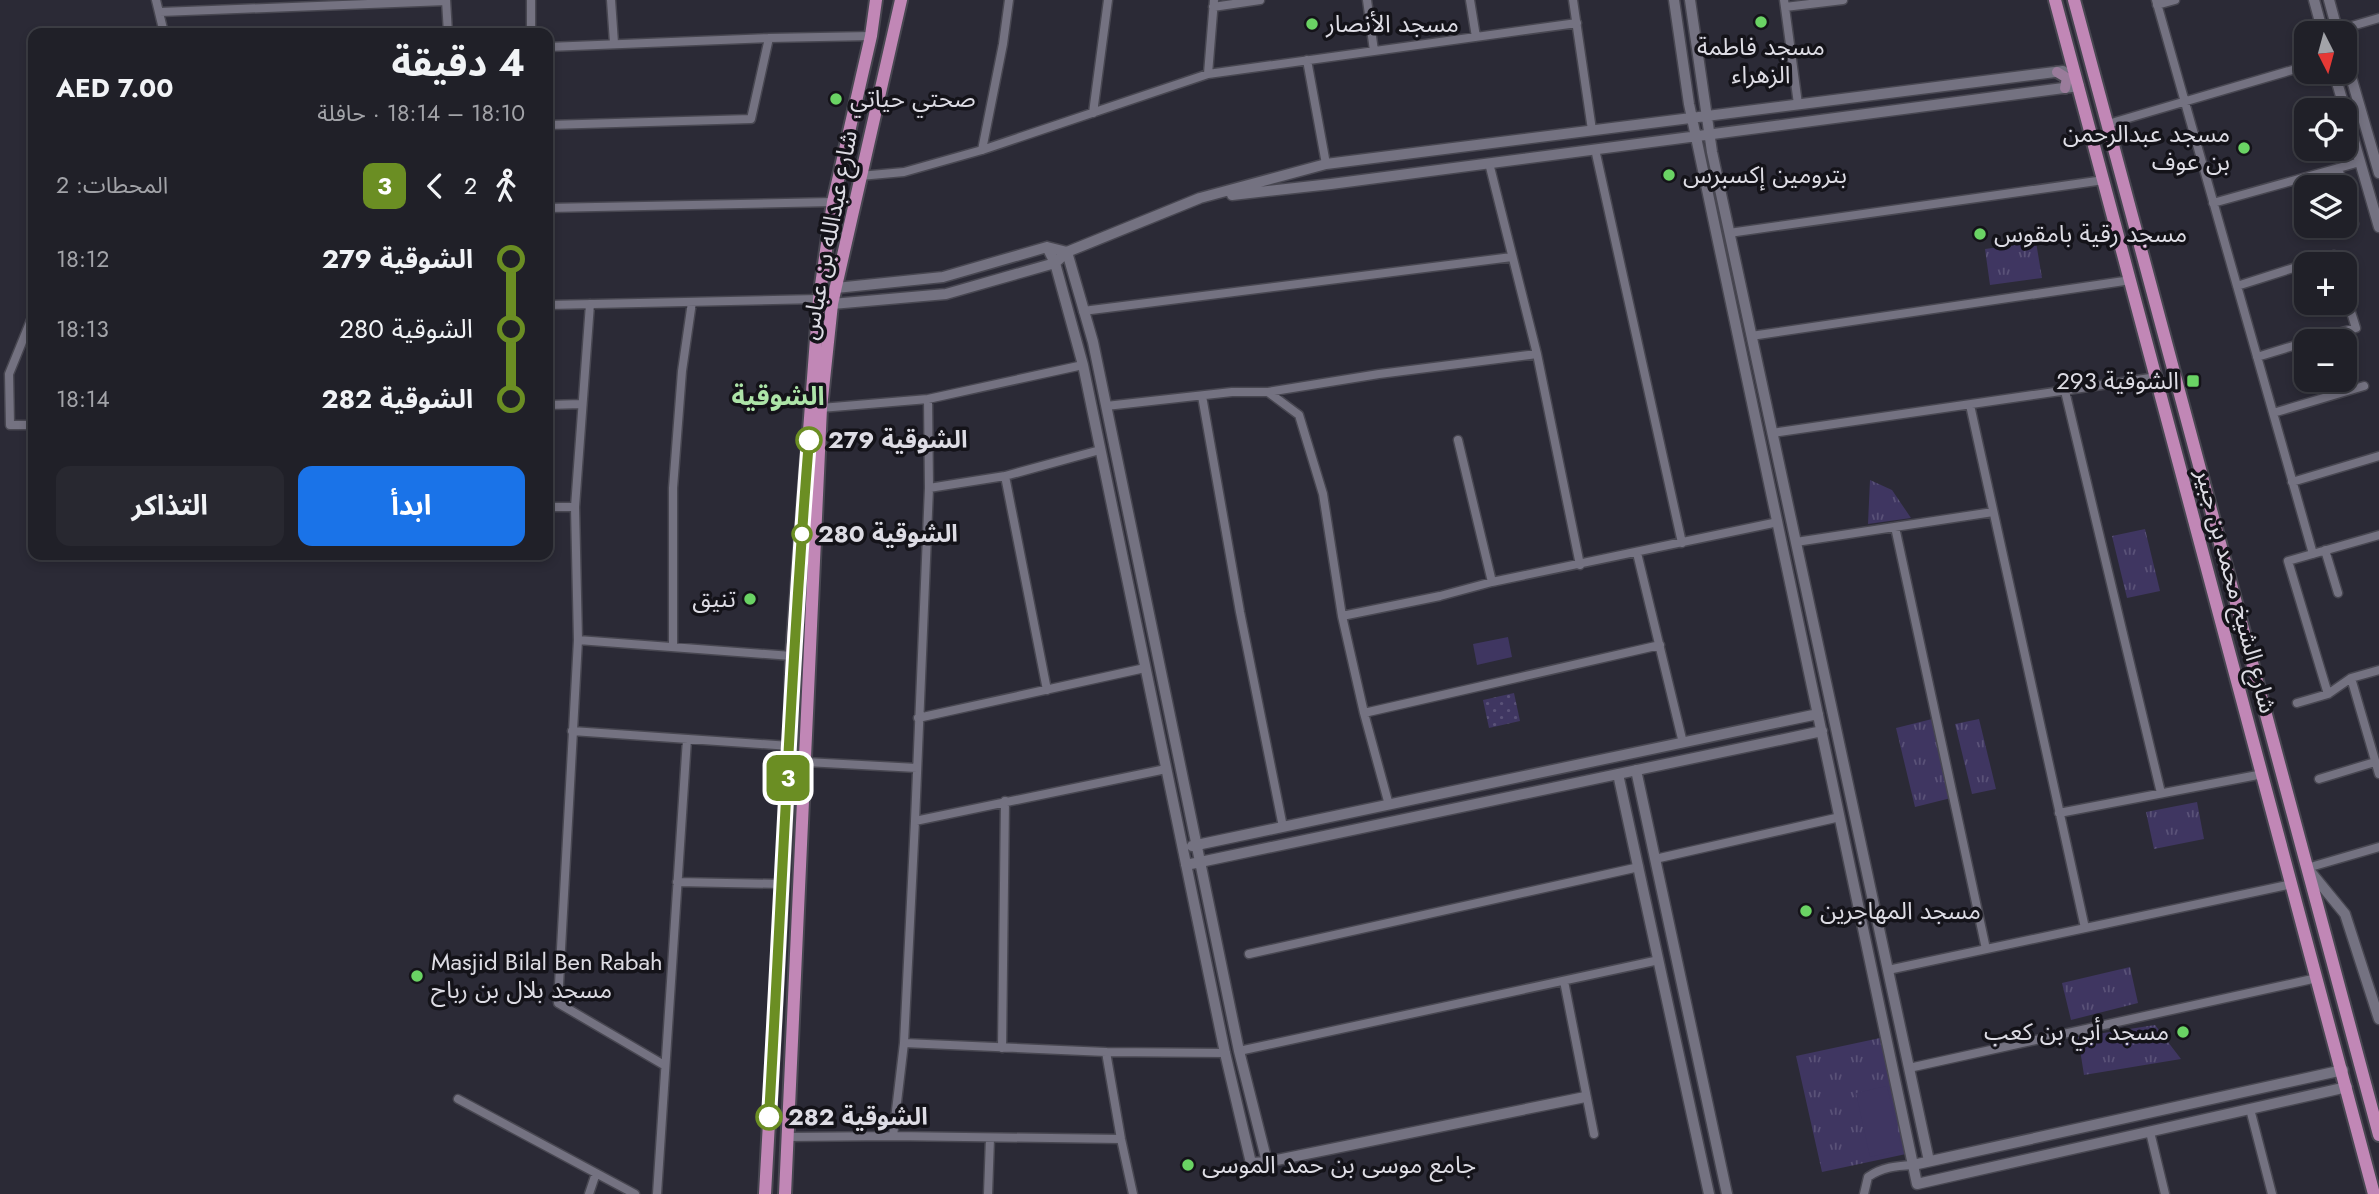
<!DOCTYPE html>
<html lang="ar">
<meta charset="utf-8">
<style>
body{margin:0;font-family:Jost,"Noto Sans Arabic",sans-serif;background:#282830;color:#f1f3f6;direction:rtl;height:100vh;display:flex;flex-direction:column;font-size:26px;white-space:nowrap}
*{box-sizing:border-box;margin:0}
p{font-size:23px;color:#a2a3a8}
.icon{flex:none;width:38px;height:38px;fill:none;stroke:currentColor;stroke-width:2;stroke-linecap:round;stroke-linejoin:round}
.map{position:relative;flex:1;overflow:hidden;direction:ltr}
.details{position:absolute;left:28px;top:28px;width:525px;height:532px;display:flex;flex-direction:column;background:#202028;border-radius:14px;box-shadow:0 4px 10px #0003,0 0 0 2px #3d3e45;direction:rtl}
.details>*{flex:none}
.badge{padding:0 14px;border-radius:10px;font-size:24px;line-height:46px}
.needle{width:46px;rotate:174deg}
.fabs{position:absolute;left:2294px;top:21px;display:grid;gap:14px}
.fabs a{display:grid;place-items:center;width:63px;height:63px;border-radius:14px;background:#202028;box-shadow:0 4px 10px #0003,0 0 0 2px #3d3e45;font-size:35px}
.map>.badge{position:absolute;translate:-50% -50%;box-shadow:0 0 0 4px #fff}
.legs{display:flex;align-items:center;gap:10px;height:77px;padding:0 28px;font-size:23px}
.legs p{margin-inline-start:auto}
.overview{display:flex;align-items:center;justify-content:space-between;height:119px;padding:0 28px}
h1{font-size:38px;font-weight:700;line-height:52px}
.primary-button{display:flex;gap:14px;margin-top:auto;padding:14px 28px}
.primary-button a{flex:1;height:80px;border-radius:14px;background:#1a73e8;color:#fff;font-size:28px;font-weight:700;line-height:80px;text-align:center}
.primary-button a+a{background:#282830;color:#f1f3f6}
ul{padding:0 28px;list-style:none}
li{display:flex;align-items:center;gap:24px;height:70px;font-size:26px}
li i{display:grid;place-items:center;width:10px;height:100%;margin:0 9px;background:currentColor}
li i::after{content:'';width:18px;height:18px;margin:-9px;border:5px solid;border-radius:50%;background:#202028}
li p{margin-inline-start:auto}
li:first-child i{background:linear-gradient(#0000 50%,currentColor 0)}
li:last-child i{background:linear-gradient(currentColor 50%,#0000 0)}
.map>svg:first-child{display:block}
.grass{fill:url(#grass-dots)}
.park{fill:url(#park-tufts)}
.pitch{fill:#3f3661}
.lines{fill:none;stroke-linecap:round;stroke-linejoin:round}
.minor-casing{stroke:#484751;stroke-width:11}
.tertiary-casing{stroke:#484751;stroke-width:13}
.secondary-casing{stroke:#484751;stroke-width:14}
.primary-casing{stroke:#484751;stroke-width:16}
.minor{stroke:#747281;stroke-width:8}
.tertiary{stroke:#747281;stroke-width:10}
.secondary{stroke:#9a7c9b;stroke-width:10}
.primary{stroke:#c187b6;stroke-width:12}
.line-1-casing{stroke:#fff;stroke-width:16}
.line-1{stroke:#6b8e23;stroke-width:10}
.poi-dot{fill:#6ad364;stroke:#141319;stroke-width:2.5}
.stop-1-dot{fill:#fff;stroke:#6b8e23;stroke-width:3.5}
.labels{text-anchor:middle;stroke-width:7;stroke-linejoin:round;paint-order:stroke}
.poi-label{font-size:24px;fill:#dddce4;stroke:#141319;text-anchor:start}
.street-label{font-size:24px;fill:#dddce4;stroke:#141319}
.stop-label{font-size:24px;font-weight:bold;fill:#dddce4;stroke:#141319;text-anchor:start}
.neighbourhood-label{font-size:26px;font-weight:bold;fill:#ade4a8;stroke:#141319}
</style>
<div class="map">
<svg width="2379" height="1194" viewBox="0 0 2379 1194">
<defs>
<pattern id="grass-dots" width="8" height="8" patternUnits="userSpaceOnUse" patternTransform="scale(1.75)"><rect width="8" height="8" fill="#3f3661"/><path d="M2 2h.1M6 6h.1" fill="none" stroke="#5a5278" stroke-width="1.8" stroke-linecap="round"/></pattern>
<pattern id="park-tufts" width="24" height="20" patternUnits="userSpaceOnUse" patternTransform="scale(1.75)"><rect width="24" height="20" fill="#3f3661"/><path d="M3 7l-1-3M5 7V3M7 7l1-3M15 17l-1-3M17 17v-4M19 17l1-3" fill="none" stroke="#5a5278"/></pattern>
</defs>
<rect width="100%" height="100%" fill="#2b2a36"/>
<path class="grass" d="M1514,693L1520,721L1489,728L1483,700Z"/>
<path class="park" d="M2036,242L2042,278L1990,285L1985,249Z
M1870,480L1892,490L1911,518L1868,524Z
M2145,529L2160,591L2127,598L2112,536Z
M1932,719L1951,798L1915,807L1896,728Z
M1979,719L1996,789L1972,794L1955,724Z
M2197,802L2204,839L2154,849L2146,812Z
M2130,967L2138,1003L2071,1020L2062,983Z
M2155,1025L2181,1059L2084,1075L2078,1037Z
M1880,1038L1906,1154L1822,1172L1796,1056Z"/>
<path class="pitch" d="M1508,637L1512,657L1477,665L1473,644Z
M1887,1086L1902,1150L1870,1157L1856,1093Z"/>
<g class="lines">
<g class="minor-casing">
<path id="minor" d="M156,0L164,33
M446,0L448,33
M531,0V26L533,33
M611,0L614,43
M1367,0L1374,51
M1470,0L1476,37
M1573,0L1592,130
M1784,0L1798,104
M2156,0L2313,554
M2157,5L2175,0
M1213,7L1260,0
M1785,7L1843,0
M160,12L446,1
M2338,30L2379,18
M548,47L769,38L871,36
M1307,60L1326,164
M1208,74L1214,0
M1093,113L1108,0
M2108,124L2306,66
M548,125L751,119L769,38
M1595,149L1682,543
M982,150L1003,44L1009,0
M1489,163L1537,354L1580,565
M2338,168L2344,187
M860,176L904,172L982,150L1208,74L1577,23
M2345,191L2354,224
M2213,203L2360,162
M548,208L833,202
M1729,233L2104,180
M2237,286L2334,255L2337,264
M590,304L575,507L578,640L558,1003L664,1065
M548,305L819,299
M1083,311L1512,257
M33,315L9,374L10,425H33
M1751,336L2131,280
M2310,341L2356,328L2345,293
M2257,357L2306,342
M2065,391L2161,793
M1268,392L1379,374L1537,354
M1202,396L1240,612L1283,827
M548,405L581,404
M1970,405L2085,928
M1106,406L1232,392H1268L1299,415L1323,494L1342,616L1364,713L1389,805
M821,408L928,399L1083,365
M2273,413L2364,386
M1772,433L2157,377
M1458,440L1492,582
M1005,476L1047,690
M2292,482L2379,456
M929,488L1005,476L1100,450
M548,507H575
M1895,527L1986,949
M1796,542L1993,512
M2325,550L2338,593
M1637,553L1683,743
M1342,616L1440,596L1492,582L1778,522
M578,640L792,656
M673,645V488L682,371L692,302
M2351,678L2379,774
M2328,694L2288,561L2379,535
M2297,703L2328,694L2351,678L2379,670
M1364,713L1660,645
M918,718L1145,668
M572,731L790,746
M806,762L917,768
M2319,779L2375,762
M2059,813L2263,774
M915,821L1166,769
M1655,859L1840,817
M2307,868L2379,847
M677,882L782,884
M1249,954L1639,867
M1888,970L2292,884
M1564,981L1594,1134
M904,1043L1106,1052L1225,1053
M1002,1048L1005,801
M1239,1051L1659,960
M1106,1052L1121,1139L1133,1194
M1909,1068L2317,978
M458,1099L635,1194
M2250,1109L2272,1194
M2150,1132L2165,1194
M893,1136L904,1043L915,821L929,488L928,399
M786,1137L893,1136L1121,1139
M589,1194L596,1173
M657,1194L687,739
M988,1194L990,1138
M1864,1194L1868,1177C1882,1167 1896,1166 1913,1165"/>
</g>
<g class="tertiary-casing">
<path id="tertiary" d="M1674,0L1689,104L1917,1184L2347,1087
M1690,0L1712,152L1929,1161
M2314,0L2323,33
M2329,0L2338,33
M2345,56L2379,173
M2334,72L2379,227
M1232,195L1331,184L2079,86
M1047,247L1055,263L1083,365L1225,1053L1251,1163L1267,1162L1585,1097
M1067,252L1093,342L1239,1051L1267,1162
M836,288L943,277L1047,247L1067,252
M832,304L946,294L1055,263L1067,252L1200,198L1326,164L2063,71
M1636,770L1727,1194
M1618,774L1709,1194
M1192,846L1818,714
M1186,865L1822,731
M2309,870L2345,914L2379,1019
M1913,1165L2343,1070"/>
</g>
<g class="secondary-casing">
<path id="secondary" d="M2057,72L2067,78L2065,88"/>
</g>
<g class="primary-casing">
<path id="primary" d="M2055,0L2374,1194
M2074,0L2379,1135
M765,1194L790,746L792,656L819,299L833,202L871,36L876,0
M785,1194L821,408L832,304L901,0"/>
</g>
<use href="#minor" class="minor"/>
<use href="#tertiary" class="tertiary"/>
<use href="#secondary" class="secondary"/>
<use href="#primary" class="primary"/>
</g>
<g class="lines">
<g class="line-1-casing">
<path id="line-1" d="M769,1117C782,891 791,665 809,440"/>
</g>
<use href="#line-1" class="line-1"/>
</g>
<g class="poi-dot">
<circle cx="1761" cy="22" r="7"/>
<circle cx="1312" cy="24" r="7"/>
<circle cx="836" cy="99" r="7"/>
<circle cx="2244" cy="148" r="7"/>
<circle cx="1669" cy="175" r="7"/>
<circle cx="1980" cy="234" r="7"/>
<rect x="2186" y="374" width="14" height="14" rx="3.5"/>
<circle cx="750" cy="599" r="7"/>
<circle cx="1806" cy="911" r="7"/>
<circle cx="417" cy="976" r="7"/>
<circle cx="2183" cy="1032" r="7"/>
<circle cx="1188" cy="1165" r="7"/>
</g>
<g class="stop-1-dot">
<circle cx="809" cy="440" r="12"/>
<circle cx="802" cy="534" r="9"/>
<circle cx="769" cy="1117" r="12"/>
</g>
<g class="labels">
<g class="poi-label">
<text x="1326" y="32">مسجد الأنصار</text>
<text x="1761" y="55" text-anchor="middle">مسجد فاطمة<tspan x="1761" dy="28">الزهراء</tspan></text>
<text x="850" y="107">صحتي حياتي</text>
<text x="2230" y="142" text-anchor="end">مسجد عبدالرحمن<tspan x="2230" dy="28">بن عوف</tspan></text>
<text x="1683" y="183">بترومين إكسبرس</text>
<text x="1994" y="242">مسجد رقية بامقوس</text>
<text x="2179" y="389" text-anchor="end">الشوقية 293</text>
<text x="736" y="607" text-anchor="end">تنيق</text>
<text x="1820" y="919">مسجد المهاجرين</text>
<text x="431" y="970">Masjid Bilal Ben Rabah<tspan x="431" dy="28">مسجد بلال بن رباح</tspan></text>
<text x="2169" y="1040" text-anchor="end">مسجد أبي بن كعب</text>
<text x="1202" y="1173">جامع موسى بن حمد الموسى</text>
</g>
<g class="street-label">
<text transform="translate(829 235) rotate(-79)" y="8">شارع عبدالله بن عباس</text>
<text transform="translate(2236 591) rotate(75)" y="8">شارع الشيخ محمد بن جبير</text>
</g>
<g class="stop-label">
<text x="828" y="448">الشوقية 279</text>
<text x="818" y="542">الشوقية 280</text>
<text x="788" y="1125">الشوقية 282</text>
</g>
<g class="neighbourhood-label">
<text x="778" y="405">الشوقية</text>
</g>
</g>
</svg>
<div class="fabs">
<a><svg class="needle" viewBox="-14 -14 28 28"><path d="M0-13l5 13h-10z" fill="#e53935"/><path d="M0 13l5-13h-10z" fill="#a2a3a8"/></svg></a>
<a><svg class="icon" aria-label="locate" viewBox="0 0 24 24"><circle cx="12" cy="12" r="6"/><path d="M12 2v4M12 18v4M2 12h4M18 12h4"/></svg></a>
<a><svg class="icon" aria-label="layers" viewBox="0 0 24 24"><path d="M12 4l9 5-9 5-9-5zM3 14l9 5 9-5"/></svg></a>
<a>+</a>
<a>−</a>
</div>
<b class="badge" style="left:788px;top:778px;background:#6b8e23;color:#fff">3</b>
<section class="details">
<div class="overview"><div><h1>4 دقيقة</h1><p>18:10 – 18:14 · حافلة</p></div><b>AED 7.00</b></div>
<div class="legs"><svg class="icon" aria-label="walk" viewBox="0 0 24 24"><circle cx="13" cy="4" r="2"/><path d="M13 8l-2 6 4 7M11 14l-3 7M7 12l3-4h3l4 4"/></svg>2<svg class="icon" aria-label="back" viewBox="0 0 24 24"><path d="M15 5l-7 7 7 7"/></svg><b class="badge" style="background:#6b8e23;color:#fff">3</b><p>المحطات: 2</p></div>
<ul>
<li><i style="color:#6b8e23"></i><b>الشوقية 279</b><p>18:12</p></li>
<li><i style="color:#6b8e23"></i><span>الشوقية 280</span><p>18:13</p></li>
<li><i style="color:#6b8e23"></i><b>الشوقية 282</b><p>18:14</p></li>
</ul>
<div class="primary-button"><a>ابدأ</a><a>التذاكر</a></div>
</section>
</div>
